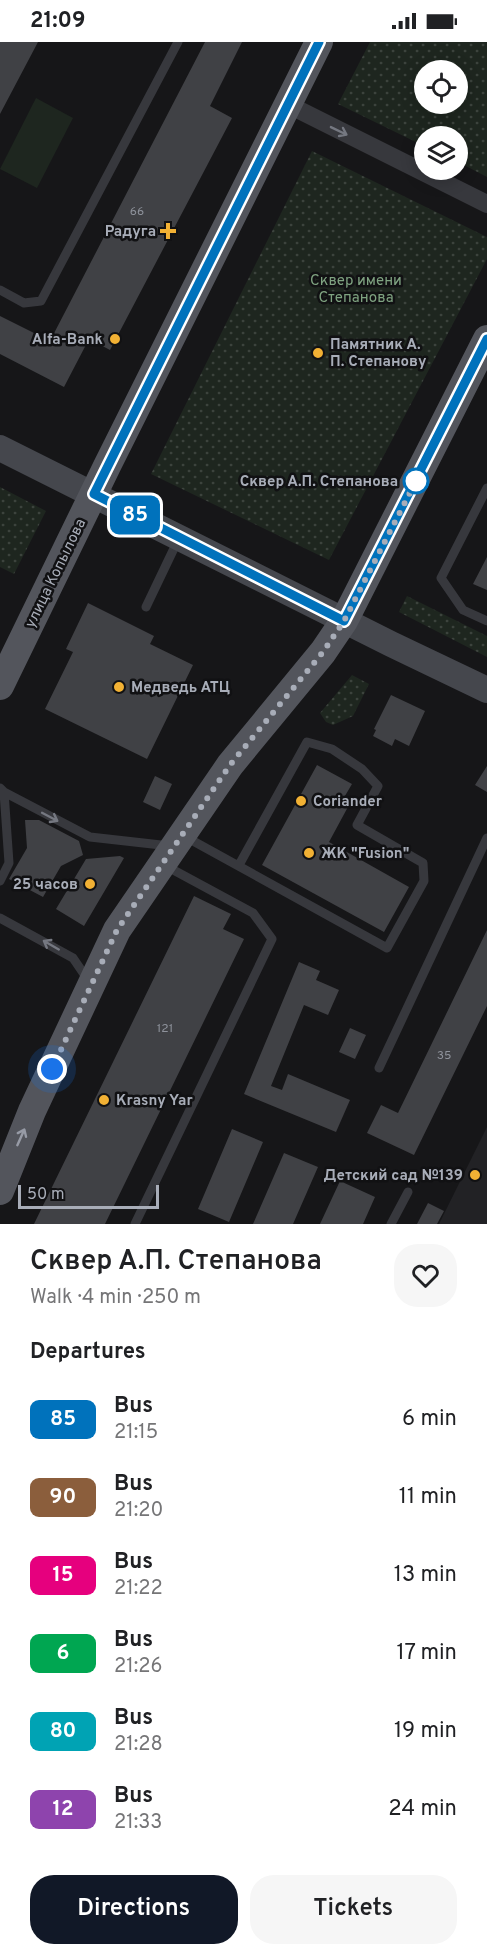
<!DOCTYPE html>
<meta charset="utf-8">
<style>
body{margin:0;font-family:Overpass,sans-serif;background:#f6f6f6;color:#202124;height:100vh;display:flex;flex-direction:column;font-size:22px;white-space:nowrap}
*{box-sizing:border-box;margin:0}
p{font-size:20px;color:#757577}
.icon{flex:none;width:33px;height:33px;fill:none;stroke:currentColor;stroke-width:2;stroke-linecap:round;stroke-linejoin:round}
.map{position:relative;height:1182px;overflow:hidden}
.drawer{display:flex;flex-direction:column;background:#fff;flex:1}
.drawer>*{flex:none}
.badge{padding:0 12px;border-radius:9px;font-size:21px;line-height:39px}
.fabs{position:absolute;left:414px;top:18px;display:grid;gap:12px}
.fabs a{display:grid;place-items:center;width:54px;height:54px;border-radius:50%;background:#fff;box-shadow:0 3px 15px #0003;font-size:30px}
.scale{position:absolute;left:18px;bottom:15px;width:141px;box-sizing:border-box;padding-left:6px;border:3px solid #a8adb8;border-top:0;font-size:16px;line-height:21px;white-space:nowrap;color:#a8adb8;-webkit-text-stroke:4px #111113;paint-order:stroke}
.you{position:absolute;width:30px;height:30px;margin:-15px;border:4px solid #fff;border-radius:50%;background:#1a73e8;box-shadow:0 0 0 9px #1a73e833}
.map>.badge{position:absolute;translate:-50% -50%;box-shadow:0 0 0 3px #fff}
h2{padding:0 30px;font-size:22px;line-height:54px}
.round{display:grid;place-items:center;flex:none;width:63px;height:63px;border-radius:24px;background:#f6f6f6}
.headline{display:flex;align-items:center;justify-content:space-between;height:102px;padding:0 30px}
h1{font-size:28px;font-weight:600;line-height:45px}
.cta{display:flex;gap:12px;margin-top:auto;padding:12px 30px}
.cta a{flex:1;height:69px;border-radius:24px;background:#111827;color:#fff;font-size:24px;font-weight:600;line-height:69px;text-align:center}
.cta a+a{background:#f6f6f6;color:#202124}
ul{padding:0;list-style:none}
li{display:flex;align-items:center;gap:18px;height:78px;padding:0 30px}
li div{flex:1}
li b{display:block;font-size:22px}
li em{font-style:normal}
li .badge{min-width:66px;font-weight:700;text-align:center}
.status{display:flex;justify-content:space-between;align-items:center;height:42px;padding:0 30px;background:#fff;direction:ltr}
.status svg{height:16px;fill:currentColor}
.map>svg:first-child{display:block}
.built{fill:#222225}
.grass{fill:url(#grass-dots);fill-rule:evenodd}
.pitch{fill:#1e261f}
.building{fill:#404145}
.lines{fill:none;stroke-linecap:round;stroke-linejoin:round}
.lane{stroke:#37383d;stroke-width:9}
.street{stroke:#37383d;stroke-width:18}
.secondary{stroke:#45474d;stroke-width:26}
.primary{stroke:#53555c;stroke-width:28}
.oneway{stroke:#757881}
.oneway2{stroke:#979ba6}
.line-casing{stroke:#fff;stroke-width:14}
.line{stroke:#0072bc;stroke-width:9}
.walk{stroke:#a8adb8;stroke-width:6;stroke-dasharray:0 10.8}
.poi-dot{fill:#f2b134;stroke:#111113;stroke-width:2}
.stop-dot{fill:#fff;stroke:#0072bc;stroke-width:3}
.labels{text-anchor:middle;stroke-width:5;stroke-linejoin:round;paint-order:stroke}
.number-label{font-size:12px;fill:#8e929b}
.poi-label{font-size:15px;font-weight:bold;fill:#a8adb8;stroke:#111113;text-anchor:start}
.park-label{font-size:15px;fill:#7fa381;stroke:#111113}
.stop-label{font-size:15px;font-weight:bold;fill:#a8adb8;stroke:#111113;text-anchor:end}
.street-label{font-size:15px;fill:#a8adb8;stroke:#111113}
</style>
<div class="status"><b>21:09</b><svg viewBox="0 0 49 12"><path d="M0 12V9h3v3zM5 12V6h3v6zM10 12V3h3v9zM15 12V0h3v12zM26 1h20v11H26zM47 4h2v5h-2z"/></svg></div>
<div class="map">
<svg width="487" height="1182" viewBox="0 0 487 1182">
<defs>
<pattern id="grass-dots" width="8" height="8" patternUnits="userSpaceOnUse" patternTransform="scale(1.5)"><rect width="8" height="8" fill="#1e261f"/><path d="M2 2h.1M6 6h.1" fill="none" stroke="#3c433d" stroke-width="1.8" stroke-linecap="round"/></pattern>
</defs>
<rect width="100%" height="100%" fill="#161618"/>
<path class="built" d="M487,1085V1182H439Z"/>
<path class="grass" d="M370,0H487V135L458,120V94H424V104L338,62ZM424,28H458V62H424Z
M312,109L487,195V217L329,518L151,432Z
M0,445L46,469L14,532L0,525Z
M407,554L487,594V615L399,570Z
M352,633L369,642L353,674L333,683L326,680L320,671Z"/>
<path class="pitch" d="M36,56L73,76L37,146L0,127Z"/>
<path class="building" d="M0,0H38L0,72Z
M205,0H242L210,64L232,76L110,308L89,297L64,345L0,312V274L50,299Z
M487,515V548L473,542Z
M88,561L154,594L150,602L193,623L147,717L45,667L73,610L66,607Z
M391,653L425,669L409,704L395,697L392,704L373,694L376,688L374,687Z
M317,723L352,742L342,759L349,763L329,800L409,845L384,890L262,823Z
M487,724V750L475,743Z
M155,734L172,742L160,768L143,760Z
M25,778H39L79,799L83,813L61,824L43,855L9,837L27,806Z
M120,814L124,816L84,884L56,867L86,817Z
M194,854L231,872L223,887L244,897L105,1182H34Z
M487,888V964L414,1113L367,1091L381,1063L398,1071Z
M299,920L320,929L316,938L339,948L328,973L304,963L271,1044L282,1048L288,1032L350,1058L336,1090L244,1052Z
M350,986L366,993L355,1017L339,1010Z
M232,1087L263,1100L229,1180L198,1167Z
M284,1111L318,1125L293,1182H253Z
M340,1139L375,1155L363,1182H320Z
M428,1161L444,1169L437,1182H417Z"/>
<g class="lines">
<path class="lane" d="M0,248L24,261L41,259L178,0
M487,446L441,536L463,568L487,579
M146,565L178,498
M0,746L4,750L90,795L170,804
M184,794L387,906L424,839L423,821L357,783L378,744L362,727L332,707L307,700L239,823
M0,839L9,821L4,750
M0,876L73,916L88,938
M379,1026L487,796
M135,1182L272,897L253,871L166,824
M391,1182L408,1150"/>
<path class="street" d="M287,62L487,162"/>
<path class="secondary" d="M0,406L391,602L487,648"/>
<path class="primary" d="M0,644L108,422L319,0
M0,1149L32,1069L117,888L230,723L323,610L344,579L487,297"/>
</g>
<defs><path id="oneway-shaft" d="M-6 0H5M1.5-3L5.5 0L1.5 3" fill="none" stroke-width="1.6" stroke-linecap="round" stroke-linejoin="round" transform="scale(1.5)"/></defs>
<g class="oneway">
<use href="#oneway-shaft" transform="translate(339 89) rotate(26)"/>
<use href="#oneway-shaft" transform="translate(50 775) rotate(28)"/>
<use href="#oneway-shaft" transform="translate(51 903) rotate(-150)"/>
</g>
<use class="oneway2" href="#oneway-shaft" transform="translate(21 1095) rotate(-66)"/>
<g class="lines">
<g class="line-casing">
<path id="line" d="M319,0L94,452L344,579L487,297"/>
</g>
<use href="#line" class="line"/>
<path class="walk" d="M52,1027L117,888L230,723L323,610L344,579L416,439"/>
</g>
<g class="poi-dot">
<path d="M165 180h6v6h6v6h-6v6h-6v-6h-6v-6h6z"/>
<circle cx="115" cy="297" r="6"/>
<circle cx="318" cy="311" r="6"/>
<circle cx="119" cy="645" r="6"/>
<circle cx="301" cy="759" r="6"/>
<circle cx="309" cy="811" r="6"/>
<circle cx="90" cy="842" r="6"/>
<circle cx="104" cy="1058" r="6"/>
<circle cx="475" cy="1133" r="6"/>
</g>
<circle class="stop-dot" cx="416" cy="439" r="12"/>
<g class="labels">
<g class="number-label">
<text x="137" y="173">66</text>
<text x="165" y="990">121</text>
<text x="444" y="1017">35</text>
</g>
<g class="poi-label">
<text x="156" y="194" text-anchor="end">Радуга</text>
<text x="103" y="302" text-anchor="end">Alfa-Bank</text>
<text x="330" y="307">Памятник А.<tspan x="330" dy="17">П. Степанову</tspan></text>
<text x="131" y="650">Медведь АТЦ</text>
<text x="313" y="764">Coriander</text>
<text x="321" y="816">ЖК "Fusion"</text>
<text x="78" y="847" text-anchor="end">25 часов</text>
<text x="116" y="1063">Krasny Yar</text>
<text x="463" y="1138" text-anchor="end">Детский сад №139</text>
</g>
<g class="park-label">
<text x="356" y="243">Сквер имени<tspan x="356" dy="17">Степанова</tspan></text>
</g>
<g class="stop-label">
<text x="398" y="444">Сквер А.П. Степанова</text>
</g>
<g class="street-label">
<text transform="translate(55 531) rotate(-64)" y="5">улица Копылова</text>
</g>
</g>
</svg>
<div class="fabs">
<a><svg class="icon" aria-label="locate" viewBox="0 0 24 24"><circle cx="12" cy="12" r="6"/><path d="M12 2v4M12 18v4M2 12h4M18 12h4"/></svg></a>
<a><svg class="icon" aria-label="layers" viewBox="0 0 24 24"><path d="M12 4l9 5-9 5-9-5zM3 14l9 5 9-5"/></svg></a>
</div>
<div class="scale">50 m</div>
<div class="you" style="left:52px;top:1027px"></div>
<b class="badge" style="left:135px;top:473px;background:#0072bc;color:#fff">85</b>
</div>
<section class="drawer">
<div class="headline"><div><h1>Сквер А.П. Степанова</h1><p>Walk · 4 min · 250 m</p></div><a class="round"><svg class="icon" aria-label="heart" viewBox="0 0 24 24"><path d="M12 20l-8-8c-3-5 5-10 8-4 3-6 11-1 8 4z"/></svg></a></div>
<h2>Departures</h2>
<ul>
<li><span class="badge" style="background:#0072bc;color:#fff">85</span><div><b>Bus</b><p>21:15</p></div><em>6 min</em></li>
<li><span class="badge" style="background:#8b5e3c;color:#fff">90</span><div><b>Bus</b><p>21:20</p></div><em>11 min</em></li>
<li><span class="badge" style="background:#e6007e;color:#fff">15</span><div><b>Bus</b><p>21:22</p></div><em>13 min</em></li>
<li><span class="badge" style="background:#00a651;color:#fff">6</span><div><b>Bus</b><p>21:26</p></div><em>17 min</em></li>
<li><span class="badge" style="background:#00a3b4;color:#fff">80</span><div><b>Bus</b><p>21:28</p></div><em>19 min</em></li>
<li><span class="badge" style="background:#8e44ad;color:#fff">12</span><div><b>Bus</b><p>21:33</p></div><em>24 min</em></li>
</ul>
<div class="cta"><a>Directions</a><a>Tickets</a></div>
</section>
